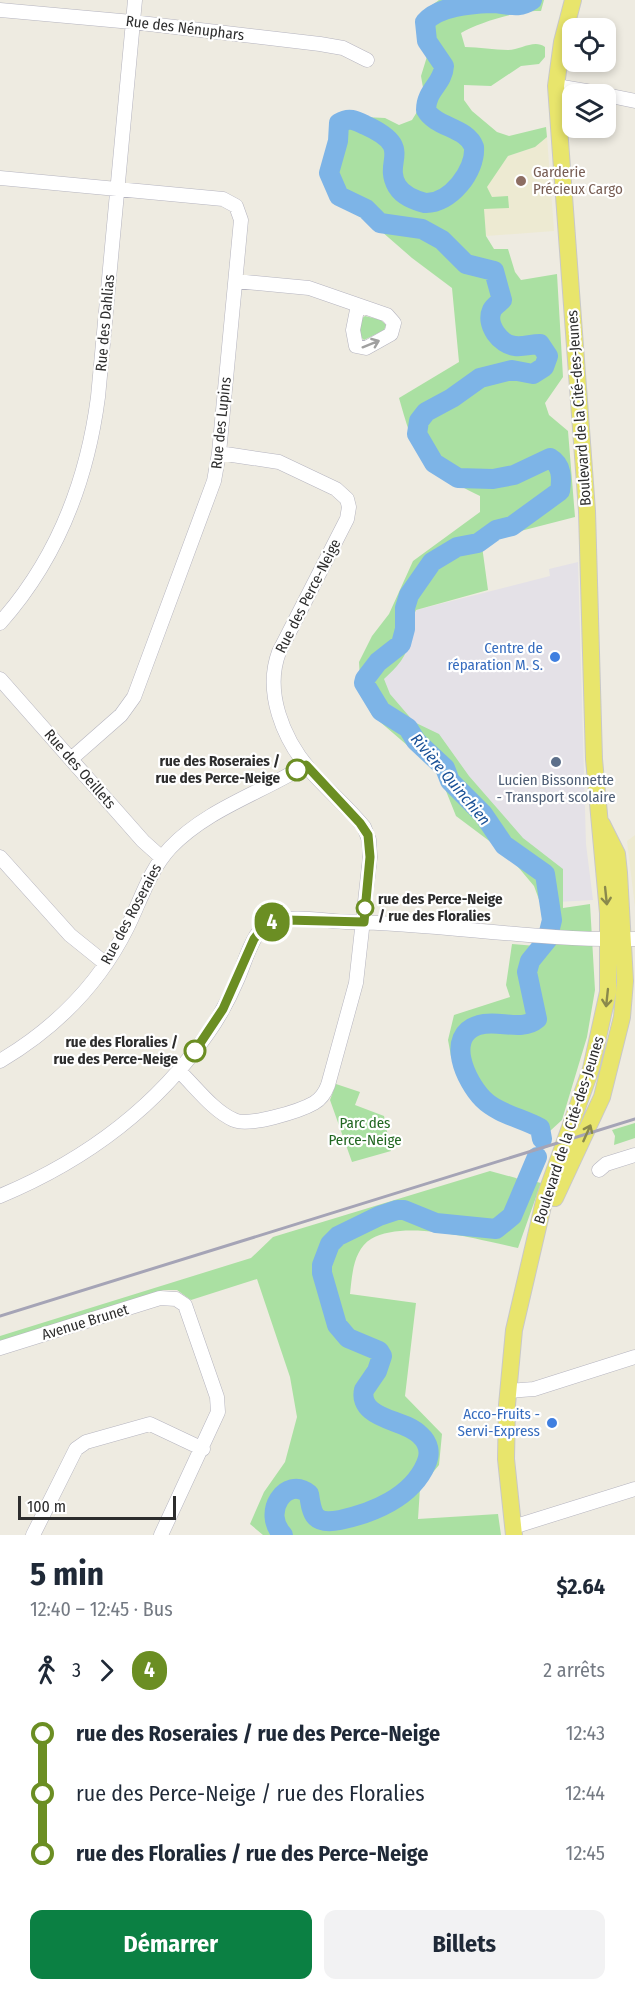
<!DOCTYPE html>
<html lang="fr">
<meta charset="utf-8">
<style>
body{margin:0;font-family:"Fira Sans Condensed",sans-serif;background:#f2f2f3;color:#1f2937;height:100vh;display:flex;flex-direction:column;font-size:22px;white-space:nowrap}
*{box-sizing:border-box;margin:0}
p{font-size:20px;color:#747a83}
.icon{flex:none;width:33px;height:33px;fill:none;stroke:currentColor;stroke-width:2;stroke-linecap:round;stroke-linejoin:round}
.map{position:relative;height:1535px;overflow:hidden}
.side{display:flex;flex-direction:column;background:#fff;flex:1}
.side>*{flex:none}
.badge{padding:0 12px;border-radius:20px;font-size:21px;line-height:39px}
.tools{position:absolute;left:562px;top:18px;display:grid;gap:12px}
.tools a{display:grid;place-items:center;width:54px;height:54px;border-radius:12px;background:#fff;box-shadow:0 3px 9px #0003;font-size:30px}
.scale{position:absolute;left:18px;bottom:15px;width:158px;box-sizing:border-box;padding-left:6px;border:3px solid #2d2d2d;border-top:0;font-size:16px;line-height:21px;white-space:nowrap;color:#2d2d2d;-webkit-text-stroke:4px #fff;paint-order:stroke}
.map>.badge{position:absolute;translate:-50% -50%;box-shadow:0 0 0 3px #fff}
.legs{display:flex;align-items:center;gap:9px;height:66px;padding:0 30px;font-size:20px}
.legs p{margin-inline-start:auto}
.headline{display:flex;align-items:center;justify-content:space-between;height:102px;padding:0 30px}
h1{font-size:33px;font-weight:700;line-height:45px}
.primary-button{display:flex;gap:12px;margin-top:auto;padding:12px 30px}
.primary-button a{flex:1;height:69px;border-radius:12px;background:#0b8043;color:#fff;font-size:24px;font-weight:700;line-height:69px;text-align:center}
.primary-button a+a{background:#f2f2f3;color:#1f2937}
ul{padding:0 30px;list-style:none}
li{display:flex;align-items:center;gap:21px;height:60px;font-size:22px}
li i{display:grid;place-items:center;width:9px;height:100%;margin:0 8px;background:currentColor}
li i::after{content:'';width:15px;height:15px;margin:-8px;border:4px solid;border-radius:50%;background:#fff}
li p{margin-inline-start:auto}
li:first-child i{background:linear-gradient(#0000 50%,currentColor 0)}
li:last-child i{background:linear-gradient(currentColor 50%,#0000 0)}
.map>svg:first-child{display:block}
.industrial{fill:#e4e1e7}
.education{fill:#edead2}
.green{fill:#aae0a2}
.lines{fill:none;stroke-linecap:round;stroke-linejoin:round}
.river{stroke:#7db4e7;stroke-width:20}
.minor-casing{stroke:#b5b4bf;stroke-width:15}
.major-casing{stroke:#c8c8c8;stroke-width:18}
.minor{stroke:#fff;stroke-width:14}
.major{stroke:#e8e56c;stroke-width:16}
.rail{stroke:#a5a4b6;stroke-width:3}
.oneway{stroke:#a0a0a0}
.oneway2{stroke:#8a894c}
.line-1-casing{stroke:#fff;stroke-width:14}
.line-1{stroke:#6b8e23;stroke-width:9}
.education-dot{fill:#8d6e63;stroke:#fff;stroke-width:2}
.shop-dot{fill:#3f7fe0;stroke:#fff;stroke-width:2}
.service-dot{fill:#5c6f8a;stroke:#fff;stroke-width:2}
.stop-1-dot{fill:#fff;stroke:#6b8e23;stroke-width:3}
.labels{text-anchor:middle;stroke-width:4.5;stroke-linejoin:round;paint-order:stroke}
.street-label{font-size:15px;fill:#2d2d2d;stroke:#fff}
.education-label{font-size:15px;fill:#785e54;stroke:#fff;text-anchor:start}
.shop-label{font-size:15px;fill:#366cbe;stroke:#fff;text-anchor:end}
.stop-label{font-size:15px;font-weight:bold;fill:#2d2d2d;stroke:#fff;text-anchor:end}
.service-label{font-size:15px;fill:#4e5e75;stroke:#fff}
.park-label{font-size:15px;fill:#216721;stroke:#fff}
.water-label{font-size:16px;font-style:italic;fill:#185097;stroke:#fff}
</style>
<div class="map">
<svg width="635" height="1535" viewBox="0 0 635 1535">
<rect width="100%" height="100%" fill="#eeebe1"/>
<path class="industrial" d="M578,562L586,844L593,900L557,902L372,681L408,612L550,576L549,569Z"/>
<path class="education" d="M547,137L554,231L486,236L485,226L470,210L508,156L535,147Z
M635,835V907L627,841Z"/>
<path class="green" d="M439,0H544L541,11C520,10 479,22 461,33L465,47C479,47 494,50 508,50C521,50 534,39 545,47V57L539,64L521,66L491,86L464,85V100L472,111L497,132L509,136L546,127L547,137L535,147L508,156L487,187L492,197L508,196L509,208L484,209L486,236L494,249H508L515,272L521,280L557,274L563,377L545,403L549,415L568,431L575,517L489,539L482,546L488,590L416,610C411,620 412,628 410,638C408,656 396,668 384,679L390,694L414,722L439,734L469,776L523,838L563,869V908L590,904L595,990L587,1037L562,1120L550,1131L524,1130L473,1097L456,1071L451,1056L448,1040L454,1015L510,997L506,985L512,944L536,946L544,943L541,905L534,886L508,855L456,816L442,781L429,764L372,715L361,694L359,662L372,636L389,614L413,561L480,512V496C421,466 417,462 399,398L459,362L452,288L412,258L373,224L344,208L329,193L322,180L323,166L329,151L335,124L344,116L385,118L399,125L412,120L425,99L421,76L429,50L419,32L420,14Z
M365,316L381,320L386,325L384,330L364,340L359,335L361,319Z
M336,1084L360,1092L355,1105L384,1116L391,1151L352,1162L330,1100Z
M635,1123V1138L614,1145L615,1136L612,1130Z
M490,1171L516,1178L530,1189L537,1182L541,1183L518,1248C479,1240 406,1219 371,1239C353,1250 352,1276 350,1294L416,1303L405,1396L442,1434L439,1465L420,1488L418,1519L498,1514L501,1535H263L250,1524L264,1492L285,1462L297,1417L290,1377L257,1279L191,1300L177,1290H163L0,1341V1336L251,1258L273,1237Z"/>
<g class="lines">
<path class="river" d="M532,0C517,10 507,3 491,3C470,4 439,6 425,22L427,41L444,66C443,84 426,90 426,110C436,128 467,127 474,147C476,171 450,204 425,203C414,200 403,196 397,186C382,160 416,148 365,125C355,120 349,117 339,123L338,141L329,173L339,196L366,209L380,223L422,229L442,240L466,264L494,271L502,300C499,303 494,306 492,310C485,325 501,345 515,346C524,347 531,344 540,344L548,356L544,367L533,374L512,370L480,378L452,398L426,412L419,421L417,434L434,463L458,478L493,479L514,475L550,458C562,465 562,478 560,491L512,526L496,530L478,543L457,547L432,562L409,595L405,608V629L401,644L378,662L365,679L364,683L381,711L408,728L416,741L445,768L450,781L483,814L504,845L545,874L552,920L547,940L530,961L527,972L537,1019C522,1032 497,1019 479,1025C444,1035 466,1082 483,1099C498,1114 522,1118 540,1128L542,1139
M283,1535C261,1513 286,1475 309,1494C312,1515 314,1525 340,1520C373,1513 412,1497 426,1464C431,1453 429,1443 420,1435C407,1422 385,1422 371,1410C365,1405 362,1398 364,1390L377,1371L382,1356L379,1351L348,1338L337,1325L322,1273V1265L330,1244L338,1236L379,1216L397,1210H404L436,1223L496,1229L512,1216L537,1157"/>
<g class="minor-casing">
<path id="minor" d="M0,10L132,22L320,44L343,48L367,60
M556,86L604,94
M606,95L635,101
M0,178L223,199L236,206L241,220L219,453L214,481L134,697L121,715L71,759
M236,281L309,288L387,315L394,323L391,334L366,348L356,346L353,330L358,305
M0,623C57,559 87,481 98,397L135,0
M0,679L143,841L162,858
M0,857L70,935L106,964
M0,1061C54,1029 99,984 127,928C141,900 149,871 170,848C207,809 261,793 306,765
M179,1071C195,1086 213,1111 234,1120C249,1127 300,1111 314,1103C321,1099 325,1093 328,1085L356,983L370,857L369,840L364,827C347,806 326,789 309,769C283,738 264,692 279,652L347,519L349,507L347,499L336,489L279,462L219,453
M599,1170L606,1164L635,1155
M0,1196C84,1161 156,1108 208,1033C220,1016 230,997 238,978C244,964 248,949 256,936C260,930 266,924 273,922C296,914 326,922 350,922C445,924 540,941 635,939
M0,1348L160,1298L176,1299L185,1305L217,1397L218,1412L161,1535
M508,1391L534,1389L635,1357
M513,1527L635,1489
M33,1535L76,1449L86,1442L150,1424L203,1449"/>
</g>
<g class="major-casing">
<path id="major" d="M555,1198L602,1097L622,1017L625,981L619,873L617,854L602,824
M514,1535L506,1459L507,1405L514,1330L545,1197L591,1069L608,992V913L594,759L587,511L556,86L562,42L573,0"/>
</g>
<use href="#minor" class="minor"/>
<use href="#major" class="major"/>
<path class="rail" d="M0,1316L635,1119"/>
</g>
<defs><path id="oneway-shaft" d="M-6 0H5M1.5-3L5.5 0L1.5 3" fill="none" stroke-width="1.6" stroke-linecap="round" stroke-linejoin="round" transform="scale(1.5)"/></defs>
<use class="oneway" href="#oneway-shaft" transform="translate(371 344) rotate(-22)"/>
<g class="oneway2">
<use href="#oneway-shaft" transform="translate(606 896) rotate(84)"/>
<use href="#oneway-shaft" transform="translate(607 998) rotate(96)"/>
<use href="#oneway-shaft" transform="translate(587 1133) rotate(-66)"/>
</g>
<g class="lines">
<g class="line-1-casing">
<path id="line-1" d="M195,1051L223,1009L254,939L264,926L286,920L364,922L370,857L368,835L360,823L306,765L297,770"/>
</g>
<use href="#line-1" class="line-1"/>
</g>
<circle class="education-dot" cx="521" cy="181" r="6"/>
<g class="shop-dot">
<circle cx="555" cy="657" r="6"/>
<circle cx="552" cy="1423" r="6"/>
</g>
<circle class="service-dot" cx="556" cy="762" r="6"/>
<g class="stop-1-dot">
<circle cx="297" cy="770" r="10"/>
<circle cx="365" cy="908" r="8"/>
<circle cx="195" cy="1051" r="10"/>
</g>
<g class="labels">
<g class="street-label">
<text transform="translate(185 28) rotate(7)" y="5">Rue des Nénuphars</text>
<text transform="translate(105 323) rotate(-85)" y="5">Rue des Dahlias</text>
<text transform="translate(579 408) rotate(-94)" y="5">Boulevard de la Cité-des-Jeunes</text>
<text transform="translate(221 423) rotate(-84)" y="5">Rue des Lupins</text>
<text transform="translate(308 596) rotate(-63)" y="5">Rue des Perce-Neige</text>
<text transform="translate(80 769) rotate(49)" y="5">Rue des Oeillets</text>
<text transform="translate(131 914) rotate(-62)" y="5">Rue des Roseraies</text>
<text transform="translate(569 1130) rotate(-72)" y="5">Boulevard de la Cité-des-Jeunes</text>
<text transform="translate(85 1322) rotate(-17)" y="5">Avenue Brunet</text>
</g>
<g class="education-label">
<text x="533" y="177">Garderie<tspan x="533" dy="17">Précieux Cargo</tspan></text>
</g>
<g class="shop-label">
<text x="543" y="653">Centre de<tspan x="543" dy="17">réparation M. S.</tspan></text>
<text x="540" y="1419">Acco-Fruits -<tspan x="540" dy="17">Servi-Express</tspan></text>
</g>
<g class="stop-label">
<text x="280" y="766">rue des Roseraies /<tspan x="280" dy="17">rue des Perce-Neige</tspan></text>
<text x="378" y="904" text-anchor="start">rue des Perce-Neige<tspan x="378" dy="17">/ rue des Floralies</tspan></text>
<text x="178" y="1047">rue des Floralies /<tspan x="178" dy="17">rue des Perce-Neige</tspan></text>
</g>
<g class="service-label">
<text x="556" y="785">Lucien Bissonnette<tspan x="556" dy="17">- Transport scolaire</tspan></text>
</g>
<g class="park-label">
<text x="365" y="1128">Parc des<tspan x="365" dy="17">Perce-Neige</tspan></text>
</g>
<g class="water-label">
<text transform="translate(451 779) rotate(50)" y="6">Rivière Quinchien</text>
</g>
</g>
</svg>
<div class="tools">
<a><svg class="icon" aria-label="locate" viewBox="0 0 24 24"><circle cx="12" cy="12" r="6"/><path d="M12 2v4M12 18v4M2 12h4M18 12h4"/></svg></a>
<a><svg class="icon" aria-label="layers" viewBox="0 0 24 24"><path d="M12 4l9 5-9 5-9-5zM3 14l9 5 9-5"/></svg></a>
</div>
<div class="scale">100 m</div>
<b class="badge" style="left:272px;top:922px;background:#6b8e23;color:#fff">4</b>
</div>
<section class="side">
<div class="headline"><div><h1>5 min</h1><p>12:40 – 12:45 · Bus</p></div><b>$2.64</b></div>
<div class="legs"><svg class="icon" aria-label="walk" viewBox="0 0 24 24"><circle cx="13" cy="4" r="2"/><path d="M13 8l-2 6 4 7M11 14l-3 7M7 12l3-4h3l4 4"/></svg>3<svg class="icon" aria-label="forward" viewBox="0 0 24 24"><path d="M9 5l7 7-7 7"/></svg><b class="badge" style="background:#6b8e23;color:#fff">4</b><p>2 arrêts</p></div>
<ul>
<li><i style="color:#6b8e23"></i><b>rue des Roseraies / rue des Perce-Neige</b><p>12:43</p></li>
<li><i style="color:#6b8e23"></i><span>rue des Perce-Neige / rue des Floralies</span><p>12:44</p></li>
<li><i style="color:#6b8e23"></i><b>rue des Floralies / rue des Perce-Neige</b><p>12:45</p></li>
</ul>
<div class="primary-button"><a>Démarrer</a><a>Billets</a></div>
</section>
